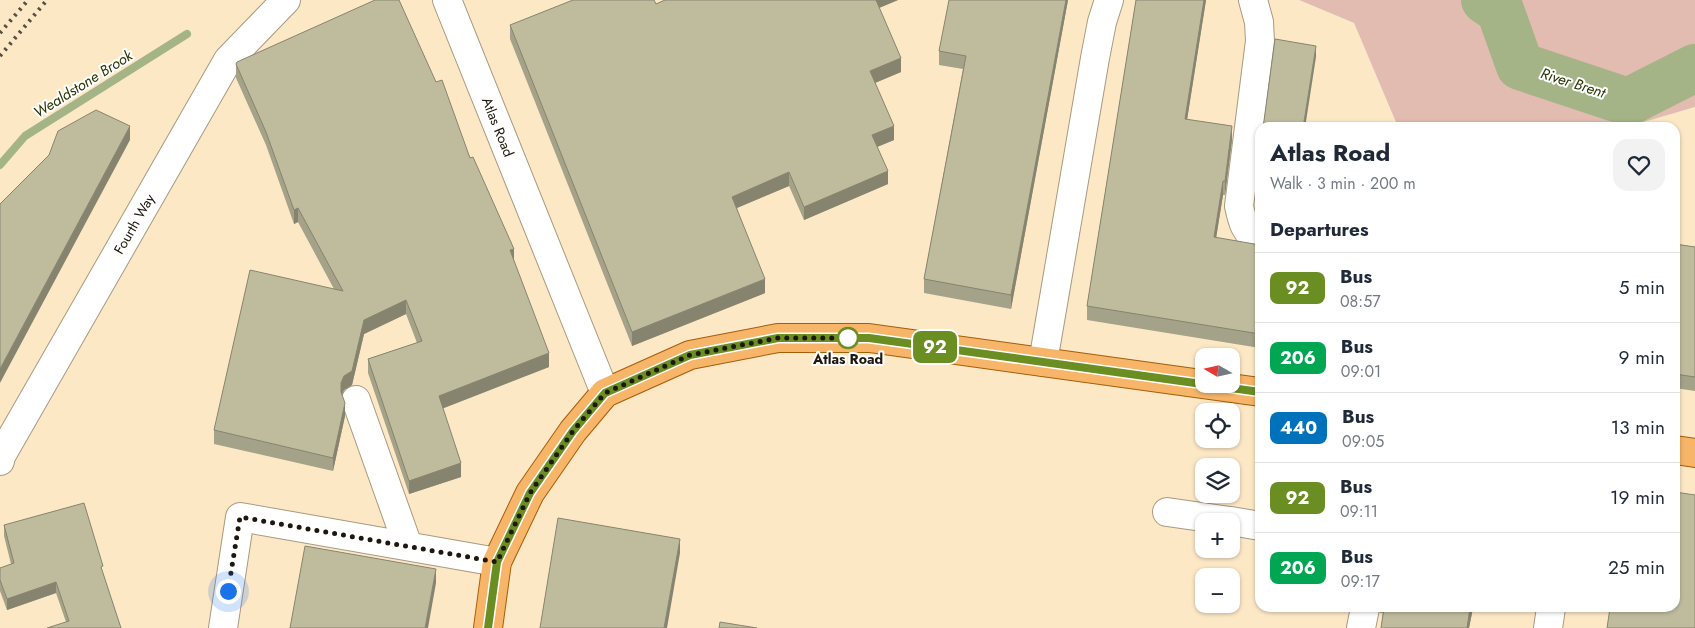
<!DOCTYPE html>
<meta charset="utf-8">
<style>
body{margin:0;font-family:Jost,sans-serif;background:#f2f2f3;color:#1f2937;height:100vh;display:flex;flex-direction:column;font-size:19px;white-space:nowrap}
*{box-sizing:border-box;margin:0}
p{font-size:16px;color:#747a83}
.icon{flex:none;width:28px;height:28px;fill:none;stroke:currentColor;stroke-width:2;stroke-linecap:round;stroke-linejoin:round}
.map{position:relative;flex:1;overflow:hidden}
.panel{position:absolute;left:1255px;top:122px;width:425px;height:490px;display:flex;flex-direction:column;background:#fff;border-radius:15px;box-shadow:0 1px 4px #0004}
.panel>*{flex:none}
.badge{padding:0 10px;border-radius:8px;font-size:18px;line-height:32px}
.needle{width:32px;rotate:279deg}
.fabs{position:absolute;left:1195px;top:348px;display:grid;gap:10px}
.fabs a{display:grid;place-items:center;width:45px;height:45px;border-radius:10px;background:#fff;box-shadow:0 1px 4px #0004;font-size:25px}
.you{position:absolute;width:25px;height:25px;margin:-12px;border:4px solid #fff;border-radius:50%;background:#1a73e8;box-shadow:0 0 0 8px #1a73e833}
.map>.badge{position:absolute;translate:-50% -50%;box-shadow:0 0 0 2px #fff}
h2{padding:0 15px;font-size:19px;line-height:45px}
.round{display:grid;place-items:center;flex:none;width:52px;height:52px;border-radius:15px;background:#f2f2f3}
.overview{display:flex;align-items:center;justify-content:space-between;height:85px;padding:0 15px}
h1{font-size:24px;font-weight:700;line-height:38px}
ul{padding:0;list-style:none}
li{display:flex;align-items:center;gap:15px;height:70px;padding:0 15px;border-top:1px solid #e0e1e3}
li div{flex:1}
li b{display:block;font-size:19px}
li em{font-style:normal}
li .badge{min-width:55px;font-weight:700;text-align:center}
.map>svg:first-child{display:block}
.built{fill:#fde8c6;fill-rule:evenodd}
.green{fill:#e2bcb1}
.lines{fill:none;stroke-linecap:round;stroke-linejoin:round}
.stream{stroke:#a4b487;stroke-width:8}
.river{stroke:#a4b487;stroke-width:48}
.minor-casing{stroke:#a99980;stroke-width:30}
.major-casing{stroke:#a65d08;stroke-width:30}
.minor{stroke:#fff;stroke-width:28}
.major{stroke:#f6b569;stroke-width:28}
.rail{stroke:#544e44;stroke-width:4;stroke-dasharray:2.5 5;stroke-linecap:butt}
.wall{fill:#a4a288}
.shaded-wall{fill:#86846f}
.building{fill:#bfbc9e;stroke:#86846f}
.line-casing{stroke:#fff;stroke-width:11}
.line{stroke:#6b8e23;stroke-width:8}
.walk{stroke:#1d170d;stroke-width:5;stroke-dasharray:0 9}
.stop-dot{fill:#fff;stroke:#6b8e23;stroke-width:2.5}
.labels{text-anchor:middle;stroke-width:4;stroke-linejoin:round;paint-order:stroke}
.street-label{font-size:14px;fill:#1d170d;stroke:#fff}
.stop-label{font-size:14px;font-weight:bold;fill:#1d170d;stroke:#fff}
.water-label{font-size:15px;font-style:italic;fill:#293702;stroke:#fff}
</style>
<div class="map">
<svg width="1695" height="628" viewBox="0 0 1695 628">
<rect width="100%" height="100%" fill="#fdf6eb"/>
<path class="built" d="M0,0H1299L1354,23L1398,127L1260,128V608H1675V128L1627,127L1695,107V628H0ZM1204,356H1231V384H1204ZM1204,411H1231V439H1204ZM1204,466H1231V494H1204ZM1204,521H1231V549H1204ZM1204,576H1231V604H1204Z"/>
<path class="green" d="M1299,0H1695V107L1627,127H1398L1354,23Z"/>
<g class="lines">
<path class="stream" d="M0,165L25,136L187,34"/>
<path class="river" d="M1485,0L1500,10L1520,66L1628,102L1695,68"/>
<g class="minor-casing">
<path id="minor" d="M447,0L605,393
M1253,0L1259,22L1260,41L1239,206C1242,220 1245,235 1260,240
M1043,362L1095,58L1102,22L1109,0
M356,400L408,546
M0,461L1,456L228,60L286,0
M1167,512L1230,521
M1231,521L1260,526
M223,628L240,517L497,562
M1361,628L1365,608
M1548,628L1551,608"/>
</g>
<g class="major-casing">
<path id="major" d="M1675,450L1695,453
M488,628L497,562L530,493L573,431L605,393L690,355L778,338H869L1260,392"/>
</g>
<use href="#minor" class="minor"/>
<use href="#major" class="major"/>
<path class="rail" d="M0,33L28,0
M0,56L47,0"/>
</g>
<path class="wall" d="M665,0H898L879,8L901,72L875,83L894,140L877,147L888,184L804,220L789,186L737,208L765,293L632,346L510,39V25L656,4Z
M1068,0L1011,309L924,293V279L963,69L939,65V51Z
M1136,0H1206L1187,119L1232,140L1225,195H1223L1216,238L1260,245V348L1087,320V306Z
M236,64L436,82L470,158L514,261L549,367L443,408L461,477L409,494L368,373V359L417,343L406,314L364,334L352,385L344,390L342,394L345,416L333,471L214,444V430L334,289L298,222L294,224L266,145L236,78Z
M1260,154V201L1256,200V189Z
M1675,244L1695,247V391L1675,388Z
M4,525L103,574L121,628L66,622L56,593L7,610L0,591V568L11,564L4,536Z
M1380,608H1473L1469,628H1381L1383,613H1380Z"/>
<path class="shaded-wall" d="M874,0H898L874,10Z
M1066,0H1068L1011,309V295Z
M1204,0H1206L1185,133V119Z
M1316,46V57L1305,128H1303Z
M901,58V72L870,85V71Z
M130,126V140L0,383V369Z
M894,126V140L872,149V135Z
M1232,126V140L1225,195V181Z
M888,171V184L804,220V207Z
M789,172V186L732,210V197Z
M1223,181V195L1214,251V237Z
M298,208V222L294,224V210Z
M514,249V262L510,250Z
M765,279V293L632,346V332Z
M406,300V314L364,334L352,385L344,390L341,397V383L344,376L364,320Z
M549,353V367L439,410V396Z
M345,403V416L333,471V458Z
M461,463V477L409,494V481Z
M680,539V553L667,628H664Z
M436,569V583L428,628H425Z
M56,582V593L7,610V599Z
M1470,608H1473L1469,628H1467Z"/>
<path class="building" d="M375,0H399L436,82L442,80L470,158L473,157L514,249L510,250L549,353L439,396L461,463L409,481L368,359L422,341L406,300L364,320L352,371L344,376L341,383V392L345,403L333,458L214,430L250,270L343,291L298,208L294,210L266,132L236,64L237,62Z
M573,0H654L656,4L665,0H876L901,58L870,71L894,126L872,135L888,171L804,207L789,172L732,197L765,279L632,332L510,25Z
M949,0H1066L1011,295L924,279L966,56L939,51Z
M1136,0H1204L1185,119L1232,126L1225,181H1223L1214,237L1260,245V334L1087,306Z
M1275,39L1316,46L1303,128H1263Z
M96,110L130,126L0,369V204L49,155L58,131Z
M1260,154V189H1256Z
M1675,244L1695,247V377L1675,374Z
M1675,492L1695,495V628H1607L1610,608H1675Z
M84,503L103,566L101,567L121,628H47L69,621L56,582L7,599L0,580V568L14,563L4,525Z
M558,518L680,539L664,628H540Z
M305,546L436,569L425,628H290Z
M1384,608H1470L1467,628H1381Z
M720,622L757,628H719Z"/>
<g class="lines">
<g class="line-casing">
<path id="line" d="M488,628L497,562L530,493L573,431L605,393L690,355L778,338H869L1260,392"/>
</g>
<use href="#line" class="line"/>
<path class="walk" d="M228,591L240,517L497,562L530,493L573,431L605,393L690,355L778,338H851H848"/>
</g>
<circle class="stop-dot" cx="848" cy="338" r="10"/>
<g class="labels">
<g class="street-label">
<text transform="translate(498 127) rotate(68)" y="5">Atlas Road</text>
<text transform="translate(134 224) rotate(-60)" y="5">Fourth Way</text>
</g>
<g class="stop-label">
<text x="848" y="364">Atlas Road</text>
</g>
<g class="water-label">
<text transform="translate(1573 83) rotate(18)" y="5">River Brent</text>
<text transform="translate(83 84) rotate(-32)" y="5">Wealdstone Brook</text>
</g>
</g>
</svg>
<div class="fabs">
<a><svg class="needle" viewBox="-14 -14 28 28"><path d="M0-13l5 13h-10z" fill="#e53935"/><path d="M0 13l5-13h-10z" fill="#747a83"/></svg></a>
<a><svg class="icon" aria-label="locate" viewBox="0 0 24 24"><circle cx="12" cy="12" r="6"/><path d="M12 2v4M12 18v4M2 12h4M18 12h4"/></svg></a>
<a><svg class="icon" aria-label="layers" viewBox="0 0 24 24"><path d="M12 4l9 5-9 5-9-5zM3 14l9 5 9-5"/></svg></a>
<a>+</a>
<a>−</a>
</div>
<div class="you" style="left:228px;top:591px"></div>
<b class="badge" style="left:935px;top:347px;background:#6b8e23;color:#fff">92</b>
<section class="panel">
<div class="overview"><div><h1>Atlas Road</h1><p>Walk · 3 min · 200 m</p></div><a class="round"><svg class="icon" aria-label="heart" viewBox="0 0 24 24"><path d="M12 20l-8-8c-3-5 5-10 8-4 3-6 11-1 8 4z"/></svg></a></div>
<h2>Departures</h2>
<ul>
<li><span class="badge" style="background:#6b8e23;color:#fff">92</span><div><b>Bus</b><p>08:57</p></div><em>5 min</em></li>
<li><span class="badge" style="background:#00a651;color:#fff">206</span><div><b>Bus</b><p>09:01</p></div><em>9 min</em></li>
<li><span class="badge" style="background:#0072bc;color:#fff">440</span><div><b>Bus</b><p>09:05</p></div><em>13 min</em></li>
<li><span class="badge" style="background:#6b8e23;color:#fff">92</span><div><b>Bus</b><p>09:11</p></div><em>19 min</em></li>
<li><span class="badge" style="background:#00a651;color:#fff">206</span><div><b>Bus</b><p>09:17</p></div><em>25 min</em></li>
</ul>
</section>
</div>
